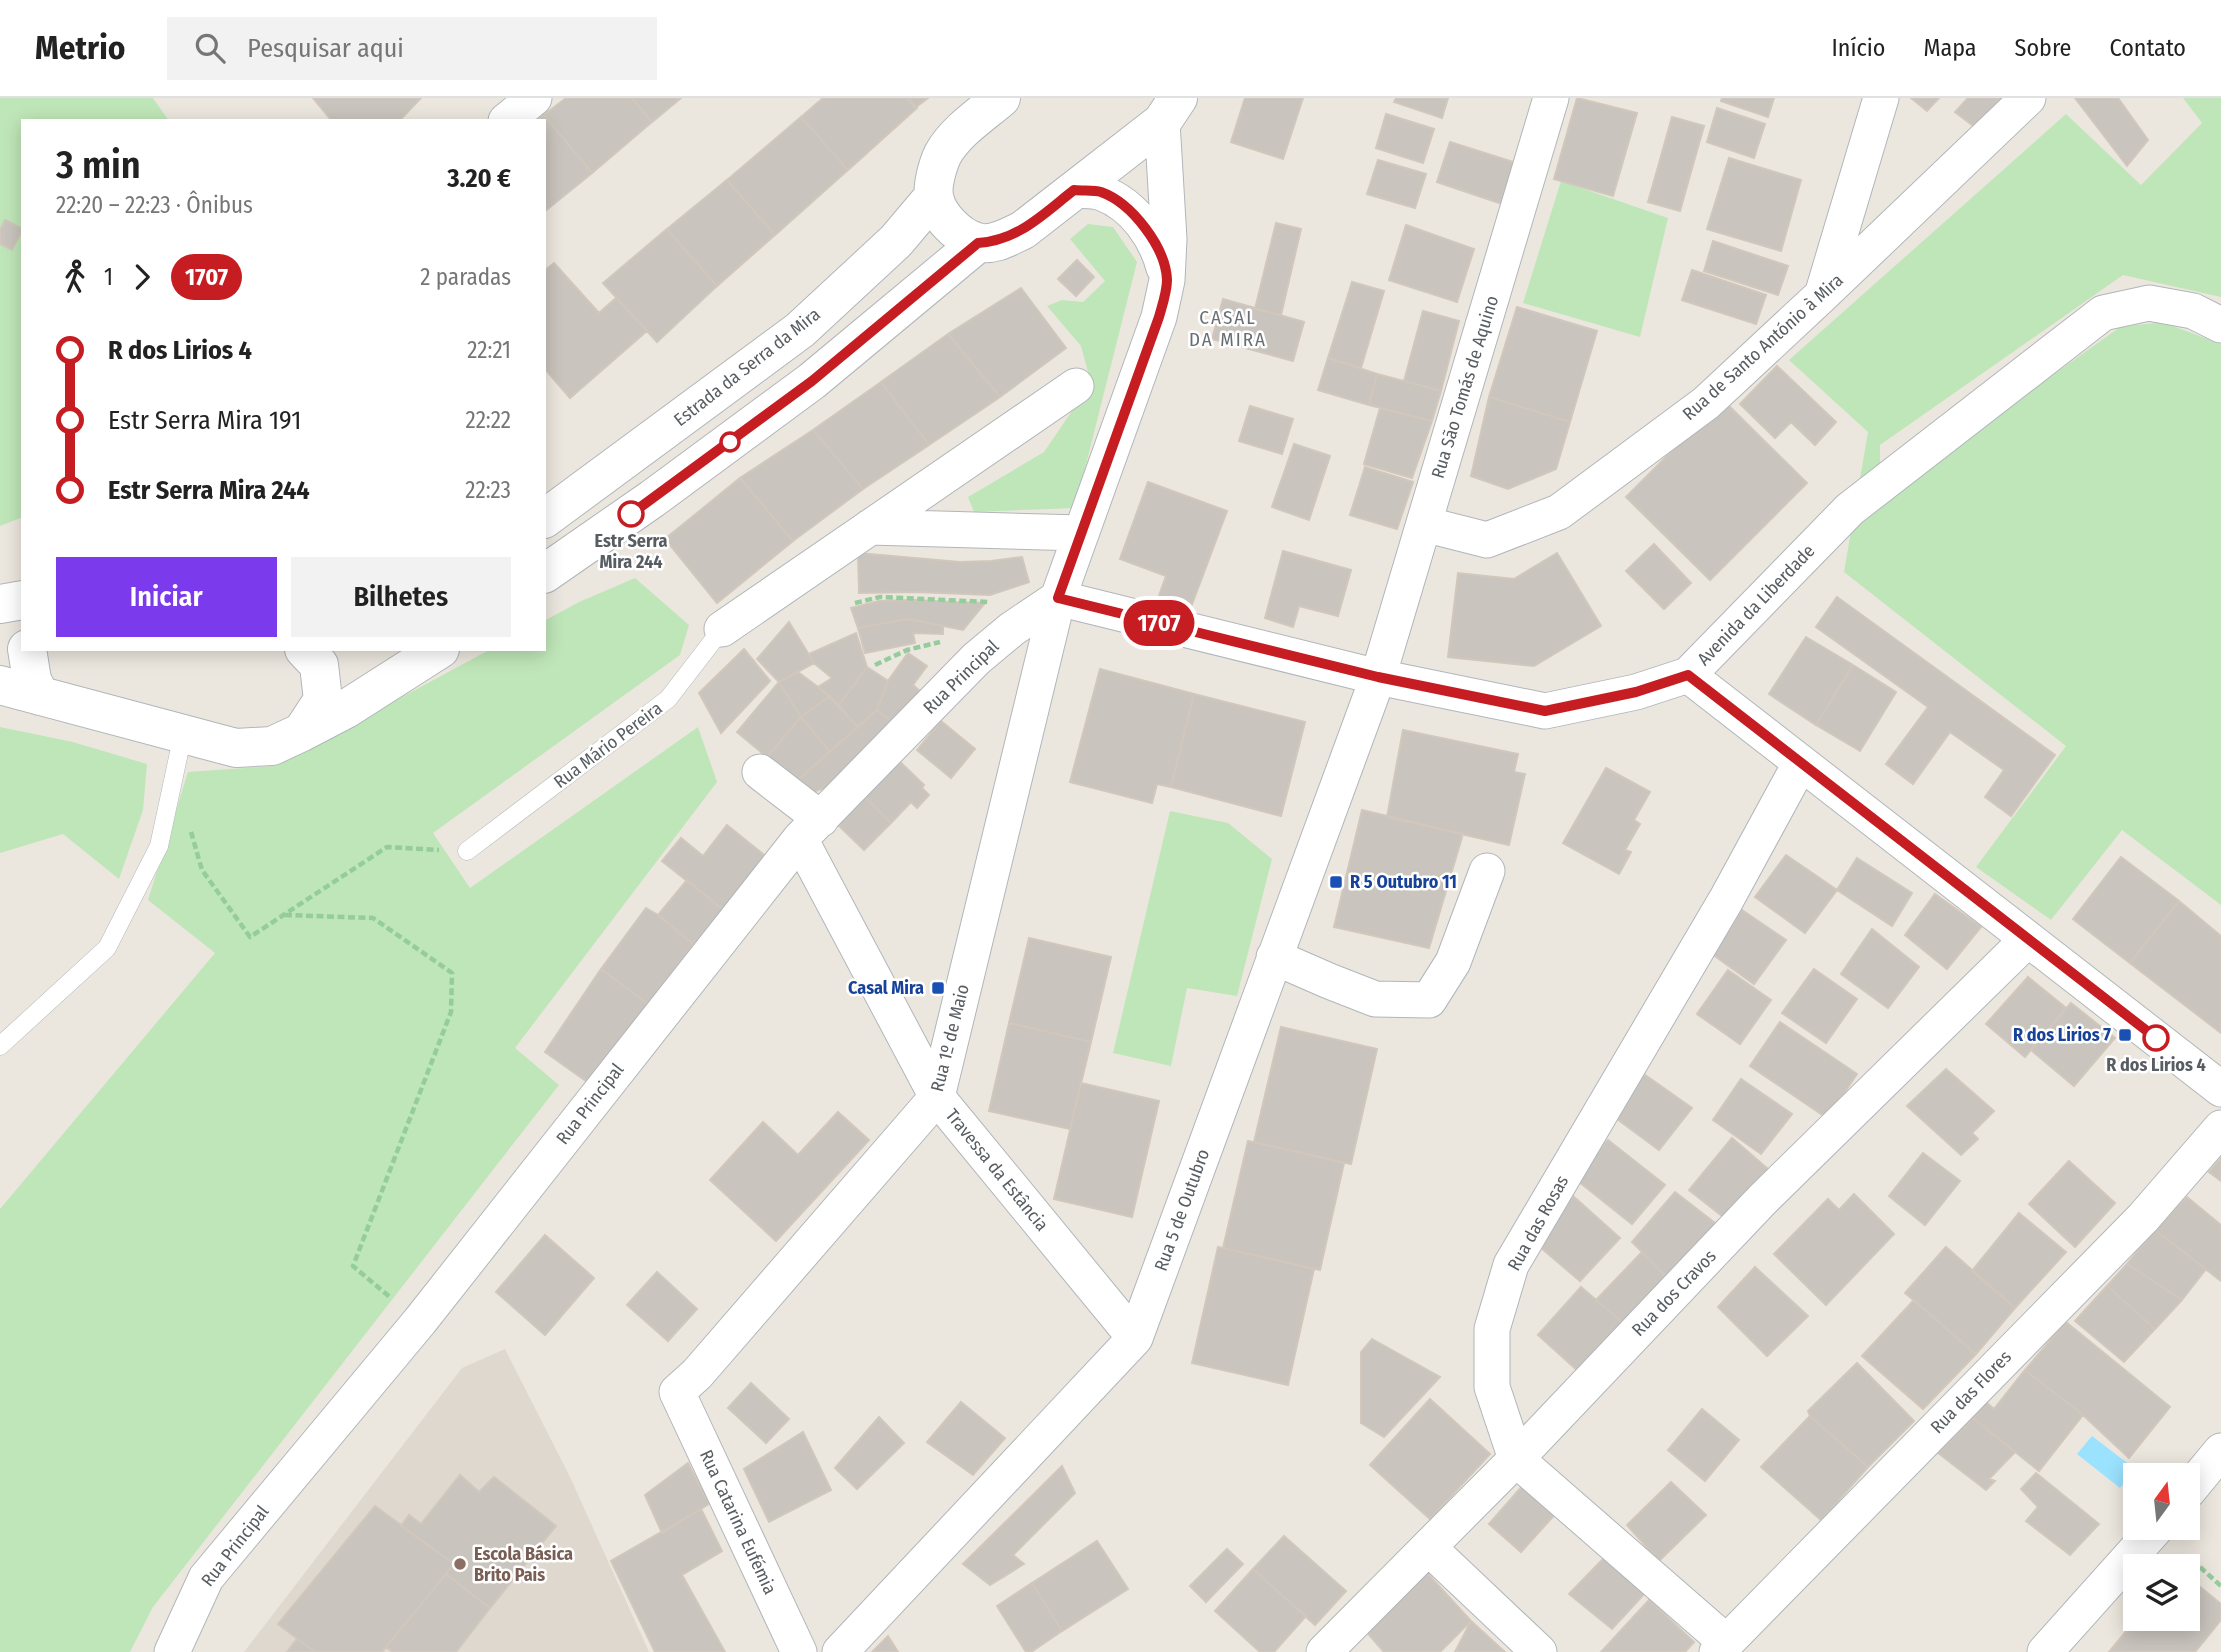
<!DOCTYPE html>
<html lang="pt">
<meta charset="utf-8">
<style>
body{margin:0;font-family:"Fira Sans Condensed",sans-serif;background:#f2f2f2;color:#222;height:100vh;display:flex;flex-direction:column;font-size:26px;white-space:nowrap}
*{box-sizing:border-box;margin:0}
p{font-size:23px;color:#767676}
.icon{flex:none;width:38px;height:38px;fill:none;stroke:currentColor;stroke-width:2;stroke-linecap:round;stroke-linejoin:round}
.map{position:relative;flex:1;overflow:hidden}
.drawer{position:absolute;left:21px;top:21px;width:525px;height:532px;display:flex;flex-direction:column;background:#fff;border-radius:0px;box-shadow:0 4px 18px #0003}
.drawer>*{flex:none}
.badge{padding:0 14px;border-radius:23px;font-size:24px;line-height:46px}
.needle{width:46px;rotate:15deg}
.buttons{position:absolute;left:2123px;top:1365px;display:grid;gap:14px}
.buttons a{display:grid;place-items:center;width:77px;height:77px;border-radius:0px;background:#fff;box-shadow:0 4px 18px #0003;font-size:35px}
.map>.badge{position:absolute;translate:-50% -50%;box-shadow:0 0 0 4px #fff}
.legs{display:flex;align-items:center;gap:10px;height:77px;padding:0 35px;font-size:23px}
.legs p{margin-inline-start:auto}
.overview{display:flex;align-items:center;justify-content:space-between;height:119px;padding:0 35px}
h1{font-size:38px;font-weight:600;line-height:52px}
.primary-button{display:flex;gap:14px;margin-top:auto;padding:14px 35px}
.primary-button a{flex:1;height:80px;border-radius:0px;background:#7c3aed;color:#fff;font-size:28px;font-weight:600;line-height:80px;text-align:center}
.primary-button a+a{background:#f2f2f2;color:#222}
ul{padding:0 35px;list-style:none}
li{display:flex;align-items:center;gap:24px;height:70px;font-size:26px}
li i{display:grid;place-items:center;width:10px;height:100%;margin:0 9px;background:currentColor}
li i::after{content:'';width:18px;height:18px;margin:-9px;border:5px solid;border-radius:50%;background:#fff}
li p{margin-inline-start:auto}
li:first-child i{background:linear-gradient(#0000 50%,currentColor 0)}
li:last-child i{background:linear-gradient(currentColor 50%,#0000 0)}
header{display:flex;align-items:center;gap:42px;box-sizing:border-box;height:98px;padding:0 35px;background:#fff;border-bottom:2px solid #e0e0e0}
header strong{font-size:33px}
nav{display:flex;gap:38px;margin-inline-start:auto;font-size:24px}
.search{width:490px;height:63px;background:#f2f2f2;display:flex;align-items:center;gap:18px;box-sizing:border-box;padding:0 24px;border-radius:0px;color:#767676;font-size:26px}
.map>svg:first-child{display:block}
.education{fill:#ded8cf}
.green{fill:#bfe6b8}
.water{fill:#9be2ff}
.building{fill:#c9c4bd;stroke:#d1c7bc;stroke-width:2}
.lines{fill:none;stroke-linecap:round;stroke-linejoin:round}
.service-casing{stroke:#b1b6ba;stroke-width:19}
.minor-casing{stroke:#b1b6ba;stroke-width:37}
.tertiary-casing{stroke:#b1b6ba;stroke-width:40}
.path{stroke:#94cc9c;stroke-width:4.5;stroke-dasharray:7 3.5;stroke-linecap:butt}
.service{stroke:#fff;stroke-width:18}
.minor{stroke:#fff;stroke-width:35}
.tertiary{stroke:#fff;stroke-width:38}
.line-1-casing{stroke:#fff;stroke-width:16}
.line-1{stroke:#c61d23;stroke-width:10}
.stop-1-dot{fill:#fff;stroke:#c61d23;stroke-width:3.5}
.transit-dot{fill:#1a4fb4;stroke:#fff;stroke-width:2.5}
.education-dot{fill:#8d6e63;stroke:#fff;stroke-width:2.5}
.labels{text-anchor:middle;stroke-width:5;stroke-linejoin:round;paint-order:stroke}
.street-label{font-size:18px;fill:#575d61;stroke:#fff}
.stop-label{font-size:18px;font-weight:bold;fill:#575d61;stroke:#fff}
.transit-label{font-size:18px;font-weight:bold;fill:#164399;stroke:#fff;text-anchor:end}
.education-label{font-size:18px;font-weight:bold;fill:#785e54;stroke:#fff;text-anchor:start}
.neighbourhood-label{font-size:19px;letter-spacing:2px;fill:#686f73;stroke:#fff}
</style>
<header>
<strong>Metrio</strong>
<div class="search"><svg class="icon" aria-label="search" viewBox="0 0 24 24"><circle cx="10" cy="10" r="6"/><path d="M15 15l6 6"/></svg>Pesquisar aqui</div>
<nav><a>Início</a><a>Mapa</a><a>Sobre</a><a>Contato</a></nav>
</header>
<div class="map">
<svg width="2221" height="1554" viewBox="0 0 2221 1554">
<rect width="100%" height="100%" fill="#ece7de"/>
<path class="education" d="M505,1251L570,1379L649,1554H244L462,1270Z"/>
<path class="green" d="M0,0H153L169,23H23V419L0,428Z
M2183,0H2221V199L2123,177L1880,347V401L2120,229L2162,224L2221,246V807L2122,732L2051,822L1976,769L2066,648L1844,474L1868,334L1789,262L2066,16L2141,87L2202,25Z
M1561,83L1668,120L1640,239L1523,205Z
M1088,126L1113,129L1137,164L1075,410L974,414L968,399L1044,354L1091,285L1081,248L1047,208L1062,202L1083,204L1105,183L1070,141Z
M635,480L689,527L680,557L433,735L470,790L698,629L717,684L515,950L559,987L153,1509L130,1554H0V1111L215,855L148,802L188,674L274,668L491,551H544V523L579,504Z
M0,629L73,644L147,666L143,712L119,781L63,736L0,755Z
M1170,713L1228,725L1272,761L1237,898L1187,890L1171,968L1113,955Z"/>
<path class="water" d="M2092,1338L2135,1371L2120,1390L2077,1356Z"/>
<path class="building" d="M313,0H421L399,23H332Z
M566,0H632L652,24L592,75L544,17Z
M632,0H681L652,24Z
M823,0H908L917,10L848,72L801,19Z
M906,0H928L915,10Z
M1245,0H1303L1283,61L1231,44Z
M1396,0H1448L1442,20L1394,4Z
M1577,0L1637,15L1613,98L1554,81Z
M1722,0H1774L1768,19L1721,3Z
M1911,0H1939L1927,13Z
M1968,0H2004L1976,30L1955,14Z
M2075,0H2118L2148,42L2127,68Z
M1717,10L1765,26L1754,60L1707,44Z
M1386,16L1434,31L1423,65L1376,50Z
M544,17L592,75L544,114V23H537Z
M801,19L848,72L775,137L727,82Z
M1672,19L1704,28L1680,113L1648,104Z
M1450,44L1516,65L1502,106L1437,84Z
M1729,60L1801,82L1781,153L1707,131Z
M1378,62L1426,76L1415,110L1367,96Z
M727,82L775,137L717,188L667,131Z
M5,122L23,131L12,152L0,146V132Z
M1276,125L1301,131L1281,217L1255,211Z
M1406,127L1474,151L1457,204L1389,182Z
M667,131L717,188L657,244L603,185Z
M1713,143L1788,168L1778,197L1704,173Z
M1077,162L1094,179L1076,198L1058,181Z
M554,165L599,215L616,200L647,233L570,300L544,270V173Z
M1692,172L1766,197L1756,226L1682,202Z
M1352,184L1384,193L1361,270L1328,260Z
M1021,190L1066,250L1000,299L948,236Z
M1223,201L1304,224L1293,263L1212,241Z
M1517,209L1597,233L1570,324L1489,299Z
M1423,213L1459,223L1441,293L1404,283Z
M948,236L1000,299L929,347L881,284Z
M1328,260L1377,276L1369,307L1318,292Z
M1777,268L1836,324L1815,347L1791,324L1775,340L1740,306Z
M1377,276L1441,293L1432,323L1369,307Z
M881,284L929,347L863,391L813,332Z
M1489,299L1570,324L1556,371L1508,391L1471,378Z
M1723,302L1807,385L1710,482L1626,399Z
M1250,308L1293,321L1282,356L1239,343Z
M1380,310L1432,323L1412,380L1364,366Z
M813,332L863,391L793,443L740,380Z
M1294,346L1330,358L1309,422L1272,409Z
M1365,369L1413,384L1397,431L1350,417Z
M740,380L793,443L717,505L665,441Z
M1148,384L1227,413L1188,517L1156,506L1166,478L1120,461Z
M1654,446L1691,485L1664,511L1626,473Z
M1283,453L1351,472L1338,518L1299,508L1293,529L1265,520Z
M858,455L960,464L991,463L1022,459L1029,484L990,497L916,494L859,495Z
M1557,455L1601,528L1534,568L1448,559L1458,475L1514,481Z
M1837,499L2055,657L2011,718L1985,699L2004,672L1950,634L1913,686L1886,666L1928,609L1816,529Z
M916,502L952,504L985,505L963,532L908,521L858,530L851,510L879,503Z
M908,521L943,528V536L913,535L915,545L865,555L858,530Z
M789,524L814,565L779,584L757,561Z
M856,535L867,569L838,608L818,589L832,580L814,565L809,556Z
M1806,539L1853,567L1816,627L1769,596Z
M744,551L770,583L721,635L699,595Z
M908,555L927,568L913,587L921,594L893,625L877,612L888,583Z
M1853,567L1896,594L1860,653L1816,627Z
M867,569L888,583L877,612L858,629L838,608Z
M1100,571L1194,596L1171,689L1157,686L1152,705L1070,684Z
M798,574L830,598L801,619L779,584Z
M779,584L801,619L767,659L737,634Z
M1194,596L1305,624L1281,718L1171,689Z
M830,598L858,629L830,654L801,619Z
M877,612L893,625L846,683L807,696L793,686Z
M801,619L830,654L793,686L767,659Z
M941,623L975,651L951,680L917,652Z
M1403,632L1518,656L1514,674L1525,676L1509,747L1387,719Z
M897,661L924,687L922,690L929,697L917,710L911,704L891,725L862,696Z
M1606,670L1650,694L1634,722L1640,726L1625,752L1631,754L1619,776L1563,745Z
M862,696L891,725L864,752L835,724Z
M1362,712L1463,736L1429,850L1334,829Z
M727,727L768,760L725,813L662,763L681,740L703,758Z
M1786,757L1837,792L1805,835L1755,799Z
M2121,759L2179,803L2130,865L2073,821Z
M1857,760L1912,795L1892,828L1837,792Z
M687,782L725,813L693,846L658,817Z
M1935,796L1981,829L1947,871L1905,837Z
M2179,803L2221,838V935L2130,865Z
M646,810L658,817L693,846L648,906L601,871Z
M1742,812L1786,842L1754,886L1712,856Z
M1872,831L1919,869L1888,910L1841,876Z
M1029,840L1111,859L1091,944L1009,925Z
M601,871L648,906L589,985L545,954Z
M1814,871L1857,901L1826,945L1782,915Z
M1728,872L1771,902L1740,946L1697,916Z
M2028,879L2066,910L2025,959L1986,926Z
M2071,905L2115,940L2074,988L2031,952Z
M1780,924L1857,976L1827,1020L1750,968Z
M1009,925L1091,944L1070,1031L989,1013Z
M1281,929L1377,951L1351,1066L1254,1044Z
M1946,971L1994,1013L1972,1035L1978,1041L1961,1057L1907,1008Z
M1641,974L1692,1010L1659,1052L1617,1021Z
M1741,981L1792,1016L1761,1056L1713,1022Z
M1081,985L1159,1003L1132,1119L1054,1101Z
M838,1014L869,1042L776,1143L710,1082L763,1024L798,1057Z
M1732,1040L1775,1077L1727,1122L1689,1092Z
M1608,1042L1665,1087L1632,1126L1574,1080Z
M1248,1043L1344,1065L1320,1172L1223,1150Z
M1923,1055L1960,1083L1925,1127L1889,1098Z
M2221,1060V1083L2209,1074Z
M2069,1063L2115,1105L2075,1149L2029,1106Z
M1675,1094L1720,1129L1671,1183L1632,1144Z
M1854,1096L1894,1136L1826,1207L1774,1156L1828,1101L1839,1112Z
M1573,1098L1620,1140L1580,1183L1540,1149Z
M2187,1099L2221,1127V1183L2155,1132Z
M2019,1115L2066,1154L2015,1210L1972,1173Z
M2155,1132L2206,1171L2182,1202L2127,1166Z
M545,1137L594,1180L545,1237L496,1194Z
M1218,1149L1314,1171L1288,1287L1192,1265Z
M1946,1149L2015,1210L1976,1256L1905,1195Z
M1642,1154L1666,1179L1622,1224L1596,1202Z
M2127,1166L2182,1202L2155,1231L2107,1188Z
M1755,1169L1808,1218L1767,1258L1718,1209Z
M657,1174L697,1211L668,1243L627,1207Z
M2107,1188L2155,1231L2124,1264L2075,1223Z
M1581,1189L1622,1224L1578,1273L1538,1237Z
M1914,1202L1976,1256L1923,1311L1862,1258Z
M2066,1224L2170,1309L2129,1360L2083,1317L2025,1272Z
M1372,1241L1440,1279L1384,1339L1361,1325V1254Z
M1857,1265L1914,1323L1868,1369L1810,1318L1808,1313Z
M2025,1272L2083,1317L2039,1373L1973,1320L1986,1304L1994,1311Z
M751,1285L789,1321L766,1345L728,1310Z
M1430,1301L1490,1356L1430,1421L1370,1367Z
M961,1304L1005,1340L973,1377L927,1344Z
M1702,1311L1739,1342L1705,1383L1668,1352Z
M1810,1318L1868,1369L1821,1422L1761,1369Z
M879,1319L904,1345L857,1391L835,1370Z
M1973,1320L2015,1354L1989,1381L1995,1383L1986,1392L1938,1355Z
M803,1334L831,1392L769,1424L744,1371Z
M688,1365L709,1406L662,1435L645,1397Z
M1062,1368L1075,1395L1013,1457L1024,1466L990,1487L963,1466Z
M2036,1375L2099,1426L2070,1457L2026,1423L2038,1409L2021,1391Z
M460,1377L479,1394L494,1379L556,1428L490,1510L446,1476L454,1466L401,1428L409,1417L421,1426Z
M1671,1384L1706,1417L1659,1463L1627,1427Z
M1525,1385L1558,1413L1521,1454L1489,1426Z
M375,1408L454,1466L382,1554H315L278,1526Z
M701,1411L722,1453L682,1477L725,1554H655L611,1463Z
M1284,1438L1346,1493L1315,1527L1253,1471Z
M1097,1443L1128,1491L1062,1533L1032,1485Z
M1227,1451L1243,1466L1206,1504L1190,1488Z
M1605,1459L1645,1495L1612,1531L1569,1496Z
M1253,1471L1306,1518L1274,1554H1260L1215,1513Z
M1427,1475L1471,1523L1440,1554H1384L1364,1531Z
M446,1476L490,1510L456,1554H393L386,1549Z
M2188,1479L2221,1506V1522L2195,1554H2109L2136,1521H2188Z
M1032,1485L1062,1533L1031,1554H1026L997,1508Z
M1649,1502L1694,1544L1685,1554H1601Z
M1471,1523L1505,1554H1455Z
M888,1538L898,1554H872Z
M297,1541L315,1554H287Z"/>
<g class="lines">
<g class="service-casing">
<path id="service" d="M467,753L668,601L722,531
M0,948L107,850L159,748L183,636"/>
</g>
<g class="minor-casing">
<path id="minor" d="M506,23L534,0
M1074,92C1083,93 1094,92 1102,95C1134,107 1156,139 1164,170
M1823,194L1881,0
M1424,426L1487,442L1559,414L1706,305L1822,197L2028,0
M870,429L1081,435
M1058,500L1378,579L1545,613L1636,594L1688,577L1850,411L2103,215L2149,205L2193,213L2221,227
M722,531L1076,288
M1688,577L2221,991
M760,674L821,721
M800,741L937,999L1135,1240
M1274,859L1329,883L1375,901L1429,902L1453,864L1487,773
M2188,1393L2221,1353
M1429,1450L1539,1554
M1726,1544L1516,1361L1492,1289V1231L1511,1167L1726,802L1800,666
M172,1554L206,1480L420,1223L800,741L976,561L1012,531L1058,500
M799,1554L677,1294L697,1276L937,999L1058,500L1159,219L1167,182L1169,141L1162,24
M840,1554L1135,1240L1378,579L1551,0
M1324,1554L1516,1361L1762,1102L2028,841
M1717,1554L2143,1120L2221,1030
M2045,1554L2156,1430"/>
</g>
<g class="tertiary-casing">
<path id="tertiary" d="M1001,0C981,17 956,33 943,56C938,66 932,87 934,98C937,118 959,139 977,144C993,149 1010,138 1023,132L1162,24L1178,0
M544,421L800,232L896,143L934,98
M544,476L652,401L812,283L978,145
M0,506L23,502
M27,551L32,582L40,598
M0,587L236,650L272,648L302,634L346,611L440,551
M302,634L323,602L319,567L304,551"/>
</g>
<path class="path" d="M855,505L880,499L989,504
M875,567L907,552L940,544
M191,734L202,772L250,839L387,749L439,752
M285,817L373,820L452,875L451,914L353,1168L391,1200
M2173,1466L2190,1460L2221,1488"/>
<use href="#service" class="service"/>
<use href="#minor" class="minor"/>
<use href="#tertiary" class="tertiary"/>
</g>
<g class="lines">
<g class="line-1-casing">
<path id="line-1" d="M631,416L812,283L978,145C1019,142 1043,116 1074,92C1083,93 1094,92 1101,94C1132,105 1166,150 1167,182C1167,194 1162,208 1159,219L1058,500L1378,579L1545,613L1636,594L1688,577L2156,940"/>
</g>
<use href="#line-1" class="line-1"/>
</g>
<g class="stop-1-dot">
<circle cx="730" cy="344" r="9"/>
<circle cx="631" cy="416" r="12"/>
<circle cx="2156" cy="940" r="12"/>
</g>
<g class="transit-dot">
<rect x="1329" y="777" width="14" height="14" rx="3.5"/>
<rect x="931" y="883" width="14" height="14" rx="3.5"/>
<rect x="2118" y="930" width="14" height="14" rx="3.5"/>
</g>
<circle class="education-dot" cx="460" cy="1466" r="7"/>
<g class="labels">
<g class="street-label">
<text transform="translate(1763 249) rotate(-42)" y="6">Rua de Santo António à Mira</text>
<text transform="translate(747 269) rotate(-38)" y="6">Estrada da Serra da Mira</text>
<text transform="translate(1465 289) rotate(-73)" y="6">Rua São Tomás de Aquino</text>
<text transform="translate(1756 507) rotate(-46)" y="6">Avenida da Liberdade</text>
<text transform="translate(961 579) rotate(-44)" y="6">Rua Principal</text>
<text transform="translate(608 647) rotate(-37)" y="6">Rua Mário Pereira</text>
<text transform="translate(950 940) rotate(-76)" y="6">Rua 1º de Maio</text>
<text transform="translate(590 1006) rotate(-52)" y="6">Rua Principal</text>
<text transform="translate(997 1072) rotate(51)" y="6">Travessa da Estância</text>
<text transform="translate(1182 1112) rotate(-70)" y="6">Rua 5 de Outubro</text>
<text transform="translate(1538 1125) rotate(-61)" y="6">Rua das Rosas</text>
<text transform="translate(1674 1195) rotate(-46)" y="6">Rua dos Cravos</text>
<text transform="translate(1971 1294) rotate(-46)" y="6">Rua das Flores</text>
<text transform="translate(738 1424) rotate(65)" y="6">Rua Catarina Eufémia</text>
<text transform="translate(235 1448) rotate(-52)" y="6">Rua Principal</text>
</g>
<g class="stop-label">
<text x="631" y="449">Estr Serra<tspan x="631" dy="21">Mira 244</tspan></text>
<text x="2156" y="973">R dos Lirios 4</text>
</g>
<g class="transit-label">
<text x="1350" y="790" text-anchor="start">R 5 Outubro 11</text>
<text x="924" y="896">Casal Mira</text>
<text x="2111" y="943">R dos Lirios 7</text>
</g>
<g class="education-label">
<text x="474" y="1462">Escola Básica<tspan x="474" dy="21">Brito Pais</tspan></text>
</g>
<g class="neighbourhood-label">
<text x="1228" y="226">CASAL<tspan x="1228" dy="22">DA MIRA</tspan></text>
</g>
</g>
</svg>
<div class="buttons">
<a><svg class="needle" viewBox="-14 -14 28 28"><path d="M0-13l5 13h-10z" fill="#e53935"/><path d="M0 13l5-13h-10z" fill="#767676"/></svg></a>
<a><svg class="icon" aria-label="layers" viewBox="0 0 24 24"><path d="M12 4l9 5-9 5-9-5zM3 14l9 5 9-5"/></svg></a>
</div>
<b class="badge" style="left:1159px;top:525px;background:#c61d23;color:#fff">1707</b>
<section class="drawer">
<div class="overview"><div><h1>3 min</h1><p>22:20 – 22:23 · Ônibus</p></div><b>3.20 €</b></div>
<div class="legs"><svg class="icon" aria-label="walk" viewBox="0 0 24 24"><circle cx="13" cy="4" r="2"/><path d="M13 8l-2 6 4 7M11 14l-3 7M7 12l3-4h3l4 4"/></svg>1<svg class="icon" aria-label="forward" viewBox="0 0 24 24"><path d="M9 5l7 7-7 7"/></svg><b class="badge" style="background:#c61d23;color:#fff">1707</b><p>2 paradas</p></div>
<ul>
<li><i style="color:#c61d23"></i><b>R dos Lirios 4</b><p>22:21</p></li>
<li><i style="color:#c61d23"></i><span>Estr Serra Mira 191</span><p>22:22</p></li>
<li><i style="color:#c61d23"></i><b>Estr Serra Mira 244</b><p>22:23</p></li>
</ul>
<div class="primary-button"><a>Iniciar</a><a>Bilhetes</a></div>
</section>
</div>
